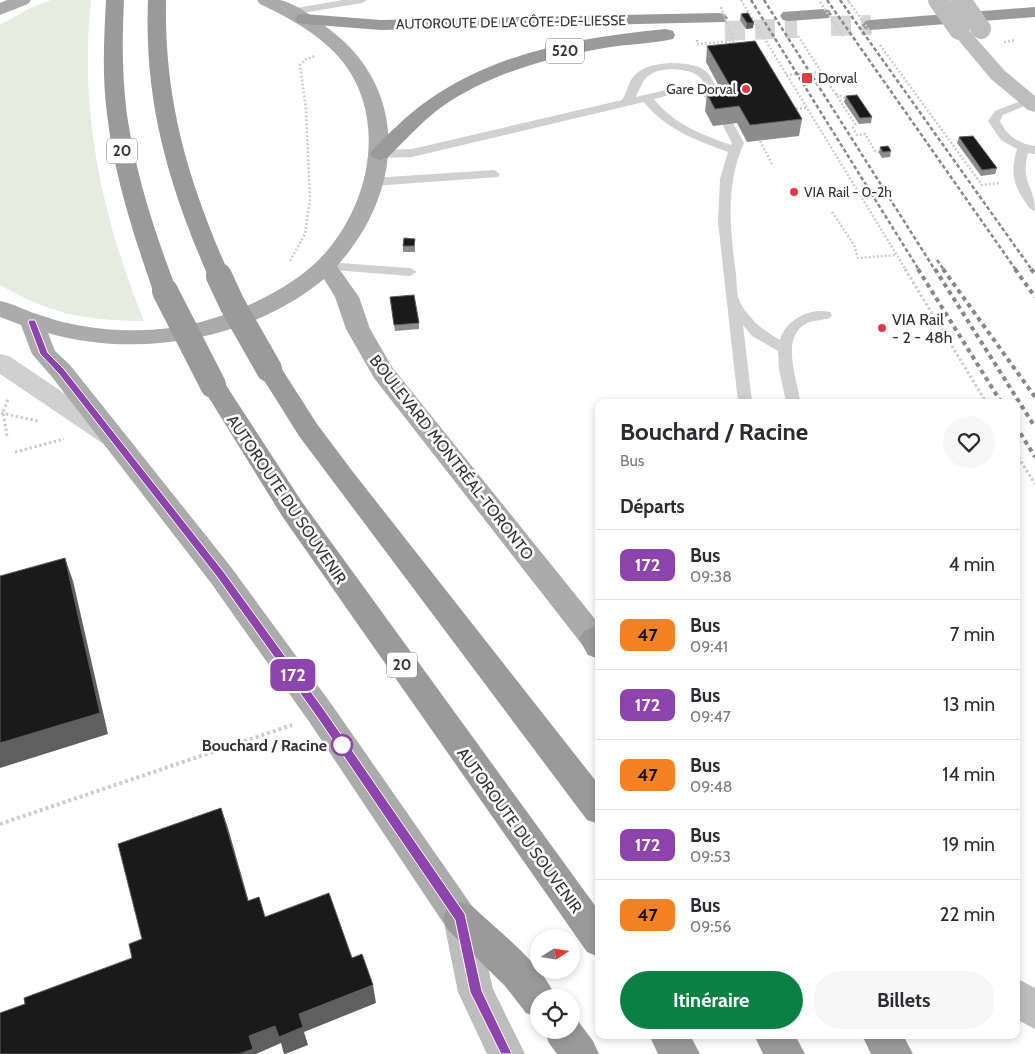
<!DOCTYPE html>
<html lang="fr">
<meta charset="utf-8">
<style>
body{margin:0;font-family:Cabin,sans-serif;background:#f7f7f7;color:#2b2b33;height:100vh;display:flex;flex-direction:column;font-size:19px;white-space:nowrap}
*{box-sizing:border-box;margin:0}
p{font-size:16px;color:#7c7c81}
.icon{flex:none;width:28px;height:28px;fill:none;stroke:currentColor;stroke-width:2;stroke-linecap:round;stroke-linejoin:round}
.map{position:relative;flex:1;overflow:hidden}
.side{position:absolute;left:595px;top:399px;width:425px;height:640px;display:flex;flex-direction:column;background:#fff;border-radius:10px;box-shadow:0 2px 8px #0003}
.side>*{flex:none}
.badge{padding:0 10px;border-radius:8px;font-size:18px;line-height:32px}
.needle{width:32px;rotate:78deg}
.buttons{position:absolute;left:530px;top:929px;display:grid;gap:10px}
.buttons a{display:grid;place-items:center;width:50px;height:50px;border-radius:50%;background:#fff;box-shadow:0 2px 8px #0003;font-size:25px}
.map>.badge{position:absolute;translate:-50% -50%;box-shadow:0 0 0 2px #fff}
h2{padding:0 25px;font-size:19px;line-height:45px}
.round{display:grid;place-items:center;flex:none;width:52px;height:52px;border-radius:26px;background:#f7f7f7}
.headline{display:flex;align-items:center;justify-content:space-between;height:85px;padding:0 25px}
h1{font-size:24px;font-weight:700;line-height:38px}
.cta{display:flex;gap:10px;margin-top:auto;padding:10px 25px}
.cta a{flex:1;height:58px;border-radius:30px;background:#0b8043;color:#fff;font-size:20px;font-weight:700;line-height:58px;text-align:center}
.cta a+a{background:#f7f7f7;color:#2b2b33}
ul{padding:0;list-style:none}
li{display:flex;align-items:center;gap:15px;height:70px;padding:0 25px;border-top:1px solid #e1e1e2}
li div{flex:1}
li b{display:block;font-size:19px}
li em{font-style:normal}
li .badge{min-width:55px;font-weight:700;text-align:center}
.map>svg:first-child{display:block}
.green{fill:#e6ecdf}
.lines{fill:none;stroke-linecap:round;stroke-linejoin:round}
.motorway-tunnel{stroke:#d6d6d6;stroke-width:20;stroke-dasharray:20 10;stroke-linecap:butt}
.path-far2{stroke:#cdcdcd;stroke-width:2.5;stroke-dasharray:2 2;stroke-linecap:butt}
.path-far1{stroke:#cdcdcd;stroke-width:3;stroke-dasharray:2.5 2.5;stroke-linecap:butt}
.path{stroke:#cdcdcd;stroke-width:4;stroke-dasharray:3 3;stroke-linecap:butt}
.service{fill:#d0d0d0;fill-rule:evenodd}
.tertiary{fill:#d0d0d0;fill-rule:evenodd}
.secondary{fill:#bdbdbd;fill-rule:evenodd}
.primary{fill:#ababab;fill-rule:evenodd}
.motorway{fill:#9a9a9a;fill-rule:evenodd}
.rail-far1{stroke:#888;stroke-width:2.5;stroke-dasharray:4 2.5;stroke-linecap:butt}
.rail{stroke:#888;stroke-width:4;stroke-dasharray:4.5 4;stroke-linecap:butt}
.path-bridge{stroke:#cdcdcd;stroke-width:2.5;stroke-dasharray:2 2;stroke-linecap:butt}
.secondary-bridge{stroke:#bdbdbd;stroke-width:20}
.motorway-bridge{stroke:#9a9a9a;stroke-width:26}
.wall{fill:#8c8c8c}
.shaded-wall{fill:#5f5f5f}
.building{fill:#1a1a1a;stroke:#5f5f5f}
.line{fill:#8e44ad;stroke:#fff}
.poi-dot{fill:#e63946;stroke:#fff;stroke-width:2}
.stop-dot{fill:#fff;stroke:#8e44ad;stroke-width:2.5}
.labels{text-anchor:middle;stroke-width:5;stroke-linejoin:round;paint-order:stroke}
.far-street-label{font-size:14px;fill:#333;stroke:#fff}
.far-poi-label{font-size:14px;fill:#333;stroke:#fff;text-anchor:start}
.shield{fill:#fff;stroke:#707070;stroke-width:1}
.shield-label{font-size:15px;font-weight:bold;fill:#333}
.poi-label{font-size:16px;fill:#333;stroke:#fff;text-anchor:start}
.street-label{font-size:16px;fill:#333;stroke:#fff}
.stop-label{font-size:16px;font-weight:bold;fill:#333;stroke:#fff;text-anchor:end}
</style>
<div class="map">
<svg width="1035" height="1054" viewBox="0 0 1035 1054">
<rect width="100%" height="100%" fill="#fff"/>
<path class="green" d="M51,0H91C79,112 102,217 144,321C85,320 52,315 0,285V25L30,8Z"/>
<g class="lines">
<path class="motorway-tunnel" d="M831,26L871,25
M725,31L797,28"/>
<path class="path-far2" d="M741,0L906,270
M848,0L849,2
M798,36L855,124L853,127L857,135L865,134L875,151L880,152
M697,40V44L733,41L735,47
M1004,42L1016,40
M880,45L982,185L1000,183
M786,75L821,72
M836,94L848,99
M792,109L806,108
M760,141L772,164
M832,212L854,245L858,258L896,255
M290,261L305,234L310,200L306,109L300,65L306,59L315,56"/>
<path class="path-far1" d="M905,269L986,402
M1,413L38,421
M7,436L3,412L8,399
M15,452L64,439
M1016,453L1035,484"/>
<path class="path" d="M0,824L292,725"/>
<path class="service" d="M343,0H367L362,3L290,15L285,12L290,9Z
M671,63C717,64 708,78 727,109L721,113C714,111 713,104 707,99C692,86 671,95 654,99C673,124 703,135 731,145L732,143L722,124L728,120L732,121L744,143C725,185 730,230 736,274C737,283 736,297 741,304C750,320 764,331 780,340C785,320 810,307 830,312L832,315L830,318C823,320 814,320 807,323C779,337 798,380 800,402H786L779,369L778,351L752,336L743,325L752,402H738L718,222L720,179L728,152C696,140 665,129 644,102L412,157L380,158L374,154L380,150L412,149L622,100C626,94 627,88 630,82C638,66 656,64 671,63ZM671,69C688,70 701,72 707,89L683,86L636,97C645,76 648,71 671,69Z
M1028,98L1034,101L1032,103L1003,115L1000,121C1007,136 1019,144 1035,146V154L1028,153C1020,183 1035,186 1035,211C1029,209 1027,205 1024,200C1012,183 1011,169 1017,149L1001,140L988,121L995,111Z
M494,170L500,174L498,177L373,186L367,182L373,178Z
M326,262L410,268L417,272L410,276L321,269L319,266Z"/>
<path class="tertiary" d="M0,354L9,356L123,433L127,439L123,445L114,448L105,445L0,374Z"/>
<path class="secondary" d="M959,24L965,26L1005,71L1035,96V112L1028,110L991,79L950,30L953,26Z
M460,902L472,906L477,918L493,989L525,1054H487L458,992L443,918L448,906Z
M1016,978L1035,988V1029L1016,1019Z"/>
<path class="primary" d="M7,0H31L28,4L0,15V3Z
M257,0C264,0 273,0 280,0C295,3 317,19 329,29C412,91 402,194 337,266L359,297L370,329L392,367L599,624V649L594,651L584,647L374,378L346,329L335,297L324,279C251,340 138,359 48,333L55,351L70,365L231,567L332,705L472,906L477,918L472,930L460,934L448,930L310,723L211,583L52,377L32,354L21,325L0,317V301C15,304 28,312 43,316C83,330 128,333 170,328C217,322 275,298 311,267C367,218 391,124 343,62C321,35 290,18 260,4Z"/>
<path class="motorway" d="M106,0H124C122,38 122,76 127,115C136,176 155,233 177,291L173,296L165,298L157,296L153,291C133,233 114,175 107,114C102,76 104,38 106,0Z
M148,0H166C164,103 189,183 230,276L227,281L219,283L211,281L208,276C168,183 144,102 148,0Z
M1035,7V17L871,30L865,29L862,25L865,21L871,20Z
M823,9L829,10L832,14L829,18L789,21L783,20L780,16L783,12Z
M719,13L725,14L728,18L725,22L381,30L304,24L298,23L295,19L298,15L304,14L381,20Z
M666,29L673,31L675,35L673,39C650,44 627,44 604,48C548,58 491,73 443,106C422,121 405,141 387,158L380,160L373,158L370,154C377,144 387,135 396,127C468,57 570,38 666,29Z
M269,361L278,363L317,424L353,472L599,785V824L587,820L299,436L257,369L260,363Z
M213,377L222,379L302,502L599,911V957L587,952L282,516L201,385L204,379Z
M594,627L599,629V659L588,655L579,639L584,631Z
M460,902L472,906C499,932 542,963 556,998H539V1018L526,1013L505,986L448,930L443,918L448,906Z
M571,1016L575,1017L593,1041L599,1054H557L549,1043L544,1030H571Z
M649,1035H690L700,1054H658Z
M754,1035H795L805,1054H763Z
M862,1035H903L913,1054H871Z"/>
<path class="rail-far1" d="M751,0L919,270
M764,0L935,270
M827,0L1016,270
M840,0L1032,270
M937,260L944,270"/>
<path class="rail" d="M918,269L1001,402
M935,269L1035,427
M943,269L1035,397
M1015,269L1035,297
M1031,269L1035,274
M1016,426L1035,457"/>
<path class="path-bridge" d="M820,2L843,36
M849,2L872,34
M721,7L733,41"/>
<path class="secondary-bridge" d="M938,0L959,30
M961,0L981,29"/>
<path class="motorway-bridge" d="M219,276L232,304L269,369
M165,291L213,385"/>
</g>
<path class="wall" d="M741,14L753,28L746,29L740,20Z
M707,46L802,119L799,136L747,142L737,123L713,126L705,111L707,94L722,92L706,62Z
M846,96L872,117L871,123L859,124L844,102Z
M959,137L997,168L995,174L981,176L957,143Z
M880,147L891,151L890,157L882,158L879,153Z
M415,239V252H403V246Z
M390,297L419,323V329L395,331Z"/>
<path class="shaded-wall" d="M747,23H754L753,28L746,29Z
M65,558L73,581L108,734L0,768V743Z
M221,808L228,828L254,920L248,901Z
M373,985L376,1003L304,1032L308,1045L285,1054H284L281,1043L256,1054H239L249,1036L299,1014Z"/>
<path class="building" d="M748,13L754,23H747L741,14Z
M755,41L802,119L750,125L739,106L715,109L707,94L733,91L707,46Z
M857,95L872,117L860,118L846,96Z
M973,136L997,168L982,170L959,137Z
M888,146L891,151L883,152L880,147Z
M404,238L415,239L414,246H403Z
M414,295L419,323L394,325L390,297Z
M65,558L100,713L0,743V576Z
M221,808L248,901L259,897L265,917L329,893L352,958L362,954L373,985L299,1014L303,1027L279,1037L275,1026L249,1036L253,1049L239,1054H0V1013L25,1004L24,998L132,958L129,944L142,939L118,844Z"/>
<path class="line" d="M29,320H35L36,322L48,353L64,369L224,572L325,711L465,914L482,991L512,1054H501L470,992L455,920L317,717L217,577L58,373L40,354L28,322Z"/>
<g class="poi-dot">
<rect x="801" y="72" width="12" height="12" rx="2.5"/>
<circle cx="746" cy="89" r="5"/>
<circle cx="794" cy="192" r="5"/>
<circle cx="882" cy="328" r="5"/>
</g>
<circle class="stop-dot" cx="342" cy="745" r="10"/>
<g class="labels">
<g class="far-street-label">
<text transform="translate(511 22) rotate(-1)" y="5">AUTOROUTE DE LA CÔTE-DE-LIESSE</text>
</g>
<g class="far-poi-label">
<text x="818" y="83">Dorval</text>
<text x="736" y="94" text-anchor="end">Gare Dorval</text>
<text x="804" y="197">VIA Rail - 0-2h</text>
</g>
<g class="shield">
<rect x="546" y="38.5" width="38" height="25" rx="4"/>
<rect x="107" y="138.5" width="30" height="25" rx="4"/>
<rect x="387" y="652.5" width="30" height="25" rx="4"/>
</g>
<g class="shield-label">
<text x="565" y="56">520</text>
<text x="122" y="156">20</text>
<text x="402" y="670">20</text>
</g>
<g class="poi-label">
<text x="892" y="325">VIA Rail<tspan x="892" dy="18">- 2 - 48h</tspan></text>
</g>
<g class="street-label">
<text transform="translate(452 457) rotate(52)" y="6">BOULEVARD MONTRÉAL-TORONTO</text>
<text transform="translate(287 499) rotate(56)" y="6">AUTOROUTE DU SOUVENIR</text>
<text transform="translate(520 830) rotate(54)" y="6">AUTOROUTE DU SOUVENIR</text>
</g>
<g class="stop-label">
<text x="327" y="751">Bouchard / Racine</text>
</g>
</g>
</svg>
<div class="buttons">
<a><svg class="needle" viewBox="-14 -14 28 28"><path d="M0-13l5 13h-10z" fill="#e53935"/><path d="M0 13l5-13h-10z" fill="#7c7c81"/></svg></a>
<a><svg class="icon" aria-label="locate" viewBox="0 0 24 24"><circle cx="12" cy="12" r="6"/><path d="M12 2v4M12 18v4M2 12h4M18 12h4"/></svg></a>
</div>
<b class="badge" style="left:293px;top:675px;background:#8e44ad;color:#fff">172</b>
<section class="side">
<div class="headline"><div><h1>Bouchard / Racine</h1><p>Bus</p></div><a class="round"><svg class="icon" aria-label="heart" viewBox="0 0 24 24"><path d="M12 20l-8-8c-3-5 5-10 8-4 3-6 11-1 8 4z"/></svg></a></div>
<h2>Départs</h2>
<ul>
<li><span class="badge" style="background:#8e44ad;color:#fff">172</span><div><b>Bus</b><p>09:38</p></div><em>4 min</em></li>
<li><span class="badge" style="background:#f58220;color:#111">47</span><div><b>Bus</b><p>09:41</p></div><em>7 min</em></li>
<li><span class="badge" style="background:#8e44ad;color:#fff">172</span><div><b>Bus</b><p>09:47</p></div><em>13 min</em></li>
<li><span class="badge" style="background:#f58220;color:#111">47</span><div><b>Bus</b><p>09:48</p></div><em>14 min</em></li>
<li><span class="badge" style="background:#8e44ad;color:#fff">172</span><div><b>Bus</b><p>09:53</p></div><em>19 min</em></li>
<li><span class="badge" style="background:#f58220;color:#111">47</span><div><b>Bus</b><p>09:56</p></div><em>22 min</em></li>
</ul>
<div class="cta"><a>Itinéraire</a><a>Billets</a></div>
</section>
</div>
